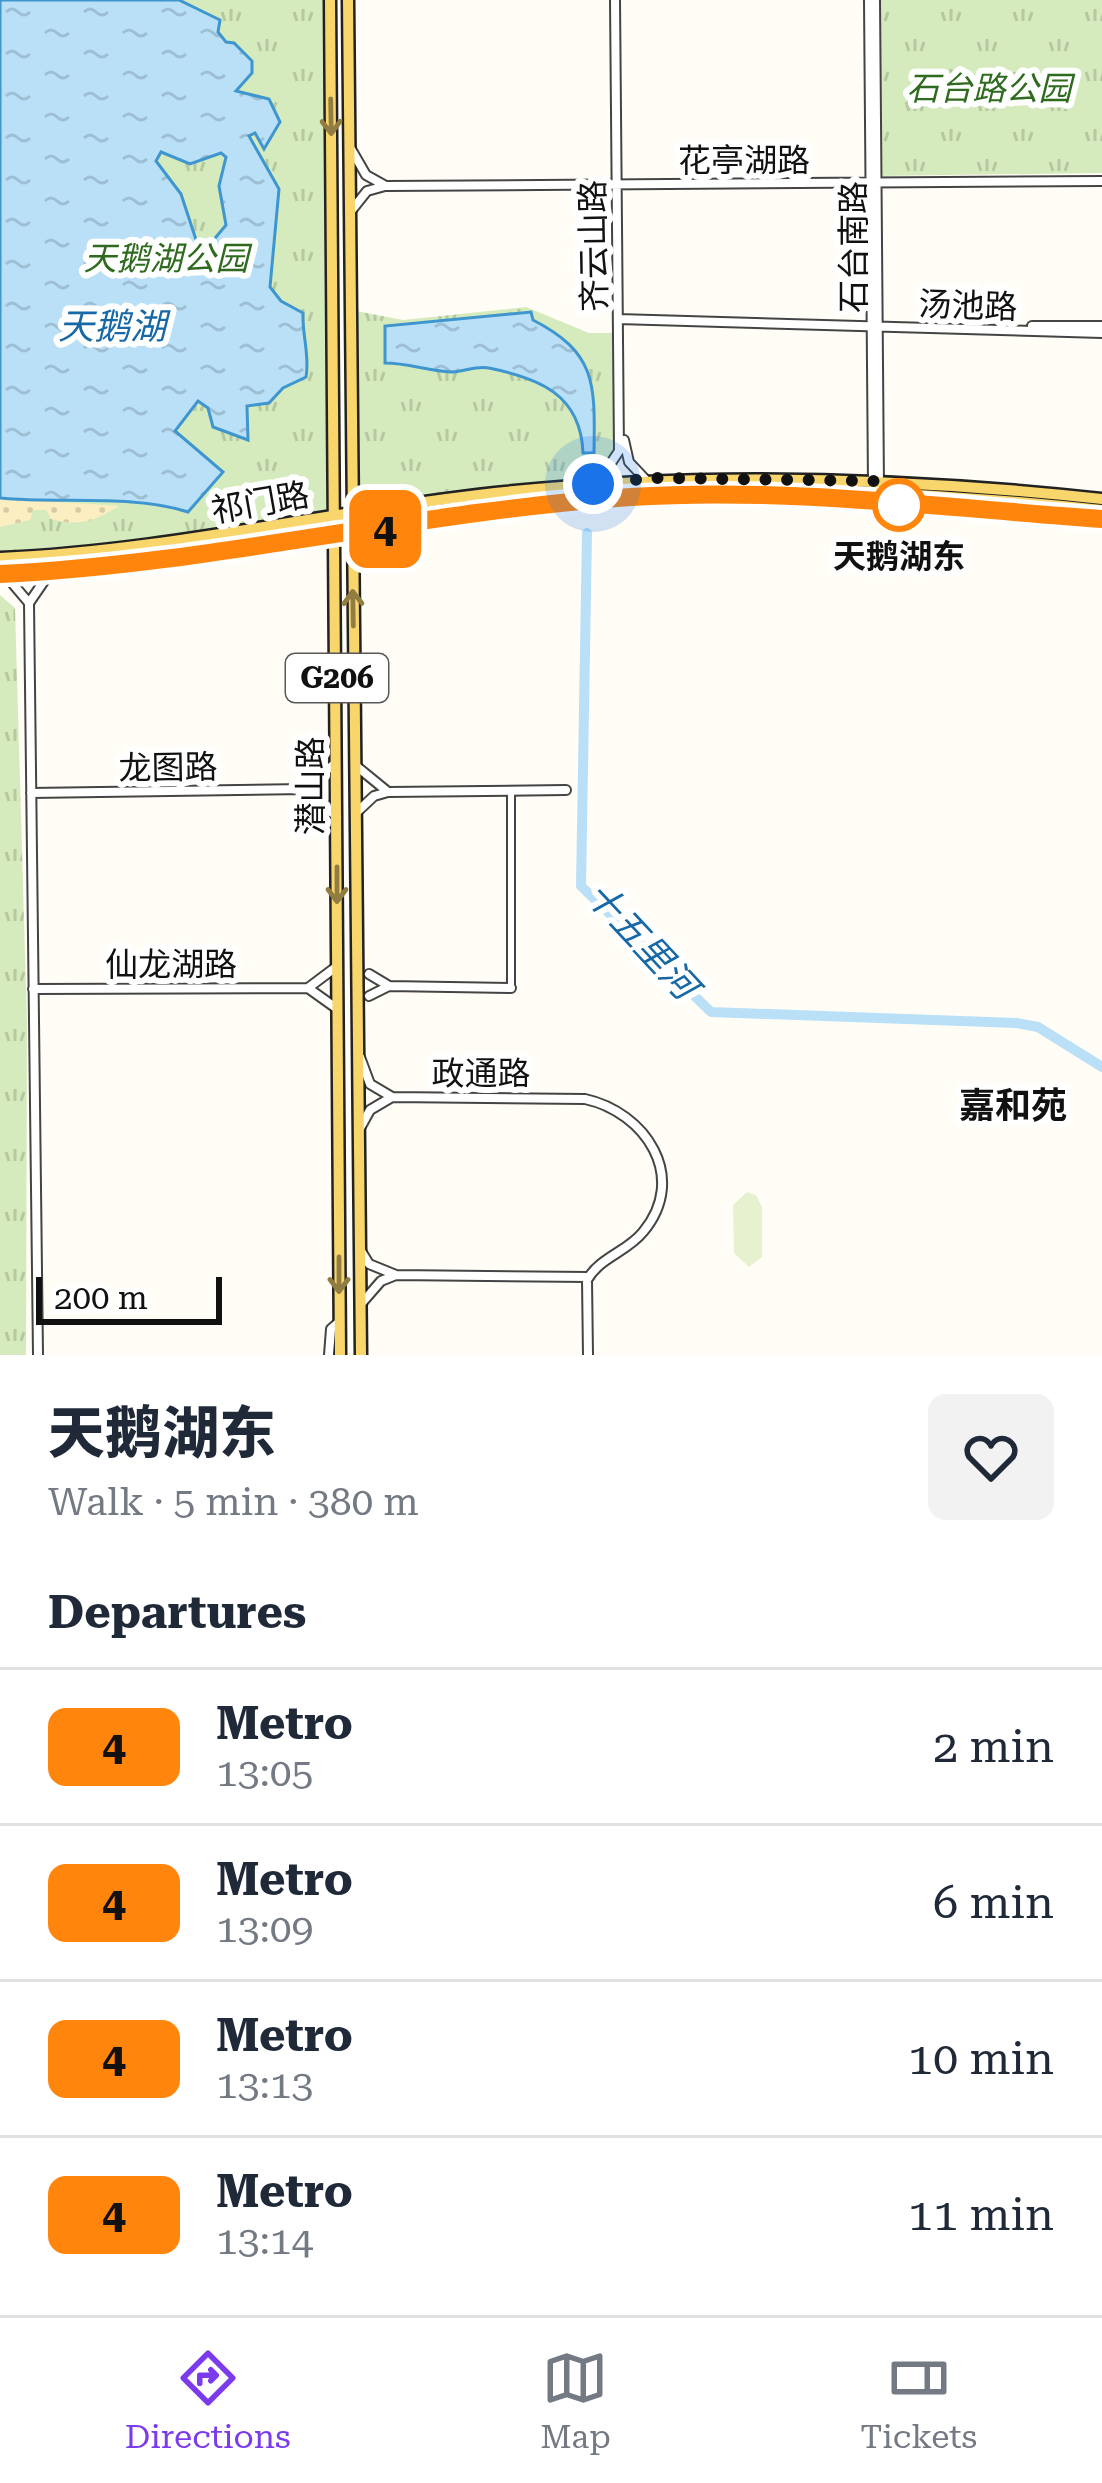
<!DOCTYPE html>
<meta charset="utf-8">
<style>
body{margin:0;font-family:"Roboto Serif","Noto Sans SC",serif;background:#f2f2f3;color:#1f2937;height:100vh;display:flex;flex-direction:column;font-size:45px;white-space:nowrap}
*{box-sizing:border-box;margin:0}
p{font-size:39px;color:#747a83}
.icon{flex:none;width:66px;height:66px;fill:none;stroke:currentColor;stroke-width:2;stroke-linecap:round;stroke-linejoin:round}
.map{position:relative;height:1355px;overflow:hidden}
.side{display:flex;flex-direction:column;background:#fff;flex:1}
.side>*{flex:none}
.badge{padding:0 24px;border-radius:18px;font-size:42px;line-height:78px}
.scale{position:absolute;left:36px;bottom:30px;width:186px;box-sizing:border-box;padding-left:12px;border:6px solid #111;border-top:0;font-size:33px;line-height:42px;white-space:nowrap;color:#111;-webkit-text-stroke:9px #fff;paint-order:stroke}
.you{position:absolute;width:60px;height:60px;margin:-30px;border:9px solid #fff;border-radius:50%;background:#1a73e8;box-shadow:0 0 0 18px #1a73e833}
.map>.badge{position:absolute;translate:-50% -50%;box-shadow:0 0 0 6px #fff}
h2{padding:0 48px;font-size:45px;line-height:108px}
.round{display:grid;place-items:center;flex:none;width:126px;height:126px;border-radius:18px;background:#f2f2f3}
.head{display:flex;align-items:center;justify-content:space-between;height:204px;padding:0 48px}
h1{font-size:57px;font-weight:800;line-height:90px}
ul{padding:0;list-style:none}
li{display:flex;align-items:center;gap:36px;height:156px;padding:0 48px;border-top:3px solid #e0e1e3}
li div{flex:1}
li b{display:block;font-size:45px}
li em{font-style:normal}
li .badge{min-width:132px;font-weight:700;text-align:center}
.dock{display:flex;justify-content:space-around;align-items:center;height:168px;border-top:3px solid #e0e1e3;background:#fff;font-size:33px;color:#747a83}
.dock a{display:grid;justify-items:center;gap:6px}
.dock .current{color:#7c3aed}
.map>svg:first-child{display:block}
.grass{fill:url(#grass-tufts)}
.sand{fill:url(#sand-dots)}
.pitch{fill:#e6f2cf}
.water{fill:url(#water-ripples);stroke:#3f96cf;stroke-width:3;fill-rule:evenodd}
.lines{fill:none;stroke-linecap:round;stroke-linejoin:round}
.river{stroke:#b9e0f7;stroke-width:10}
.minor-casing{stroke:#444;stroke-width:10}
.tertiary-casing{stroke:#444;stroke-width:12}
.primary-casing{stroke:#222;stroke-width:15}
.minor{stroke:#fff;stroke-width:6}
.tertiary{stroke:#fff;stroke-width:8}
.primary{stroke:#f9d66b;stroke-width:10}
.oneway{stroke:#917d42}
.line-casing{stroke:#fff;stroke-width:27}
.line{stroke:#ff850d;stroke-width:18}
.walk{stroke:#111;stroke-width:12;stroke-dasharray:0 21.6}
.stop-dot{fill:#fff;stroke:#ff850d;stroke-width:6}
.labels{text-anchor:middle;stroke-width:12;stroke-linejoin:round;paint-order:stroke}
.shield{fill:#fff;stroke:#585858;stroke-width:3}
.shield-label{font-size:30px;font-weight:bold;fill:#111}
.park-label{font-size:33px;font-style:italic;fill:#2f6b1f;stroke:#fff}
.street-label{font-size:33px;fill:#111;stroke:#fff}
.stop-label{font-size:33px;font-weight:bold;fill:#111;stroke:#fff}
.water-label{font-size:36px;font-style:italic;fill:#1768a6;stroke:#fff}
.neighbourhood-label{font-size:36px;font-weight:bold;fill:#111;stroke:#fff}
</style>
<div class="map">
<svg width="1102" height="1355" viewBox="0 0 1102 1355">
<defs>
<pattern id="grass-tufts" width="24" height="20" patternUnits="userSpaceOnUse" patternTransform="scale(3)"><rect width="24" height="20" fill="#d5ebbd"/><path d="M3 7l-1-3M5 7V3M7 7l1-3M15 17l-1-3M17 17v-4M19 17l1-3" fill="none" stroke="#b6c8a1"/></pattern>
<pattern id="sand-dots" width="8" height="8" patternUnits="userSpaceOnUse" patternTransform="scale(3)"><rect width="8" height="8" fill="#fbeec1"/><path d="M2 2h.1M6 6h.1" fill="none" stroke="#d6cba5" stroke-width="1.8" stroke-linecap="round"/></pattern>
<pattern id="water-ripples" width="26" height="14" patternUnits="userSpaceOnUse" patternTransform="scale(3)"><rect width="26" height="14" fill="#b9e0f7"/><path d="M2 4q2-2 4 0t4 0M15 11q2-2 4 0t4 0" fill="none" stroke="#9ebfd3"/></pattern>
</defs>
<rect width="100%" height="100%" fill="#fffdf5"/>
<path class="grass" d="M0,0H330L335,516L0,558Z
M875,0H1102V173L876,176Z
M526,307L589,333H618L619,451L597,484L352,513L351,310L403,320Z
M0,595L15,608L27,1023L26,1355H0Z"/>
<path class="sand" d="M0,498L119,506C94,521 80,527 51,519L46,510H33L30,520L0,527Z"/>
<path class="pitch" d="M747,1192L756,1195L762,1207V1257L749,1267L734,1253L733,1205Z"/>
<path class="water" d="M0,0H179L220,20L218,32L226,42L234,43L252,61V73L236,91L269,99L280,122L264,149L255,133L249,136L279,189L270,287L281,301L303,313C302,334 310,357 306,377L283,388L269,403L247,406L248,440L213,427L208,408L198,401L175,431L223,472L188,512C134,494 59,504 0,498ZM161,152L190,164L221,153L226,157L219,186L226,225L201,255L181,194L156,161Z
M531,312L533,320C597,353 595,384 594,453H583C581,394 538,378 489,368C477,365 463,372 451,372C428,371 408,363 385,363V326Z"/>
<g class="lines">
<path class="river" d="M587,533L581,886L711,1012L1016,1023L1038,1027L1102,1067"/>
<g class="minor-casing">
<path id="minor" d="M511,988V792"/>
</g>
<g class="tertiary-casing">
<path id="tertiary" d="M869,0L873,484
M875,0L879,485
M351,149L366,175L384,185
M351,211L367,191L385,186L1102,181
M618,319L1102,333
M1032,326H1102
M624,440L629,462L645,479
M597,484L619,451L615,0
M2,571L29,603L53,568
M29,603L38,1355
M333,765L305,789L337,817
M355,765L388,792L374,796L357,812
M388,792L566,790
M31,793L305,789
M369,974L389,986L369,996
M389,986L511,988
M33,989L308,988
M336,1008L308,988L336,967
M392,1097L585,1099C645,1112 689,1177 643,1232C627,1252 600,1257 587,1280L588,1355
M359,1130L370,1110L392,1097L370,1084L360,1057
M360,1249L369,1264L396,1275L381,1281L361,1304
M396,1275L588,1277
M329,1355L331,1329L339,1322"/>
</g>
<g class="primary-casing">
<path id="primary" d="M330,0L340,1355
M348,0L361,1355
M0,558C167,551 329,511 495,493C698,471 899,477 1102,499
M0,570C167,563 329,525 495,504C697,480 900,489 1102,510"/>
</g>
<use href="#minor" class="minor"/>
<use href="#tertiary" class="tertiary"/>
<use href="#primary" class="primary"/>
</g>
<defs><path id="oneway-shaft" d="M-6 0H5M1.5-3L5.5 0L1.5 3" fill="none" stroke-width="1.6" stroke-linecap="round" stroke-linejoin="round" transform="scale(3)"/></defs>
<g class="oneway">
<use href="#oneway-shaft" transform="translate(331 117) rotate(89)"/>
<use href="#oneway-shaft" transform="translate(353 608) rotate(-91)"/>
<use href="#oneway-shaft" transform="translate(337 885) rotate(90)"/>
<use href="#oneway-shaft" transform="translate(339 1275) rotate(90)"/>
</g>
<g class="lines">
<g class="line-casing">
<path id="line" d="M0,574C212,564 419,511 631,497C787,487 946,508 1102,519"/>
</g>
<use href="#line" class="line"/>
<path class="walk" d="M593,484L655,478L876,481L879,493L917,495L899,505"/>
</g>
<circle class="stop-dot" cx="899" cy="505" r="24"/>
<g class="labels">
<rect class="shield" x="286" y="654" width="102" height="48" rx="9"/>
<g class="shield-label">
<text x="337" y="688">G206</text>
</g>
<g class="park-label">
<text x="989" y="100">石台路公园</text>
<text x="166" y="270">天鹅湖公园</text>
</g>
<g class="street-label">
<text x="744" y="172">花亭湖路</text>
<text transform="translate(593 246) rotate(-91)" y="12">齐云山路</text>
<text transform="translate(853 247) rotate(-90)" y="12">石台南路</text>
<text transform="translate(968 305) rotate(2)" y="12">汤池路</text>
<text transform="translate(260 502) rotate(-10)" y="12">祁门路</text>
<text transform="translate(168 767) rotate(-1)" y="12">龙图路</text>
<text transform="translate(310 786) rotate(-90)" y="12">潜山路</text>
<text x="171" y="976">仙龙湖路</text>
<text x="481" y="1085">政通路</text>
</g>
<g class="stop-label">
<text x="899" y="568">天鹅湖东</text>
</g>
<g class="water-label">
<text x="112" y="339">天鹅湖</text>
<text transform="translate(642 940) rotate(47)" y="13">十五里河</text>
</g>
<g class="neighbourhood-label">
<text x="1013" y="1118">嘉和苑</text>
</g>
</g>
</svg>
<div class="scale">200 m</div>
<div class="you" style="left:593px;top:484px"></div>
<b class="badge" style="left:385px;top:529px;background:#ff850d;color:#111">4</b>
</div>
<section class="side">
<div class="head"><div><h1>天鹅湖东</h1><p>Walk · 5 min · 380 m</p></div><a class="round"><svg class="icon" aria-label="heart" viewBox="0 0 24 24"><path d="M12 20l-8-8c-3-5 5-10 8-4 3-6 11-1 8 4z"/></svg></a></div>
<h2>Departures</h2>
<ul>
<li><span class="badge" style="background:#ff850d;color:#111">4</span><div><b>Metro</b><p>13:05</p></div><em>2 min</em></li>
<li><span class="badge" style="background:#ff850d;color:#111">4</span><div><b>Metro</b><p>13:09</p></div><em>6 min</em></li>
<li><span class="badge" style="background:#ff850d;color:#111">4</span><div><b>Metro</b><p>13:13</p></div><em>10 min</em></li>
<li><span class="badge" style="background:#ff850d;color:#111">4</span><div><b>Metro</b><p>13:14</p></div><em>11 min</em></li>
</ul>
</section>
<nav class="dock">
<a class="current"><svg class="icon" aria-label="directions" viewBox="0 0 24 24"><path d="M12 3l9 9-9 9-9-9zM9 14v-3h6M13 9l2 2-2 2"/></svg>Directions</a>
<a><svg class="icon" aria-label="map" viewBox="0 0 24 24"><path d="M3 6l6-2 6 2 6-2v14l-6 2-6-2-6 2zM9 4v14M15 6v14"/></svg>Map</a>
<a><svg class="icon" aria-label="tickets" viewBox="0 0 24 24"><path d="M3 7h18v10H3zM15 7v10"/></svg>Tickets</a>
</nav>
